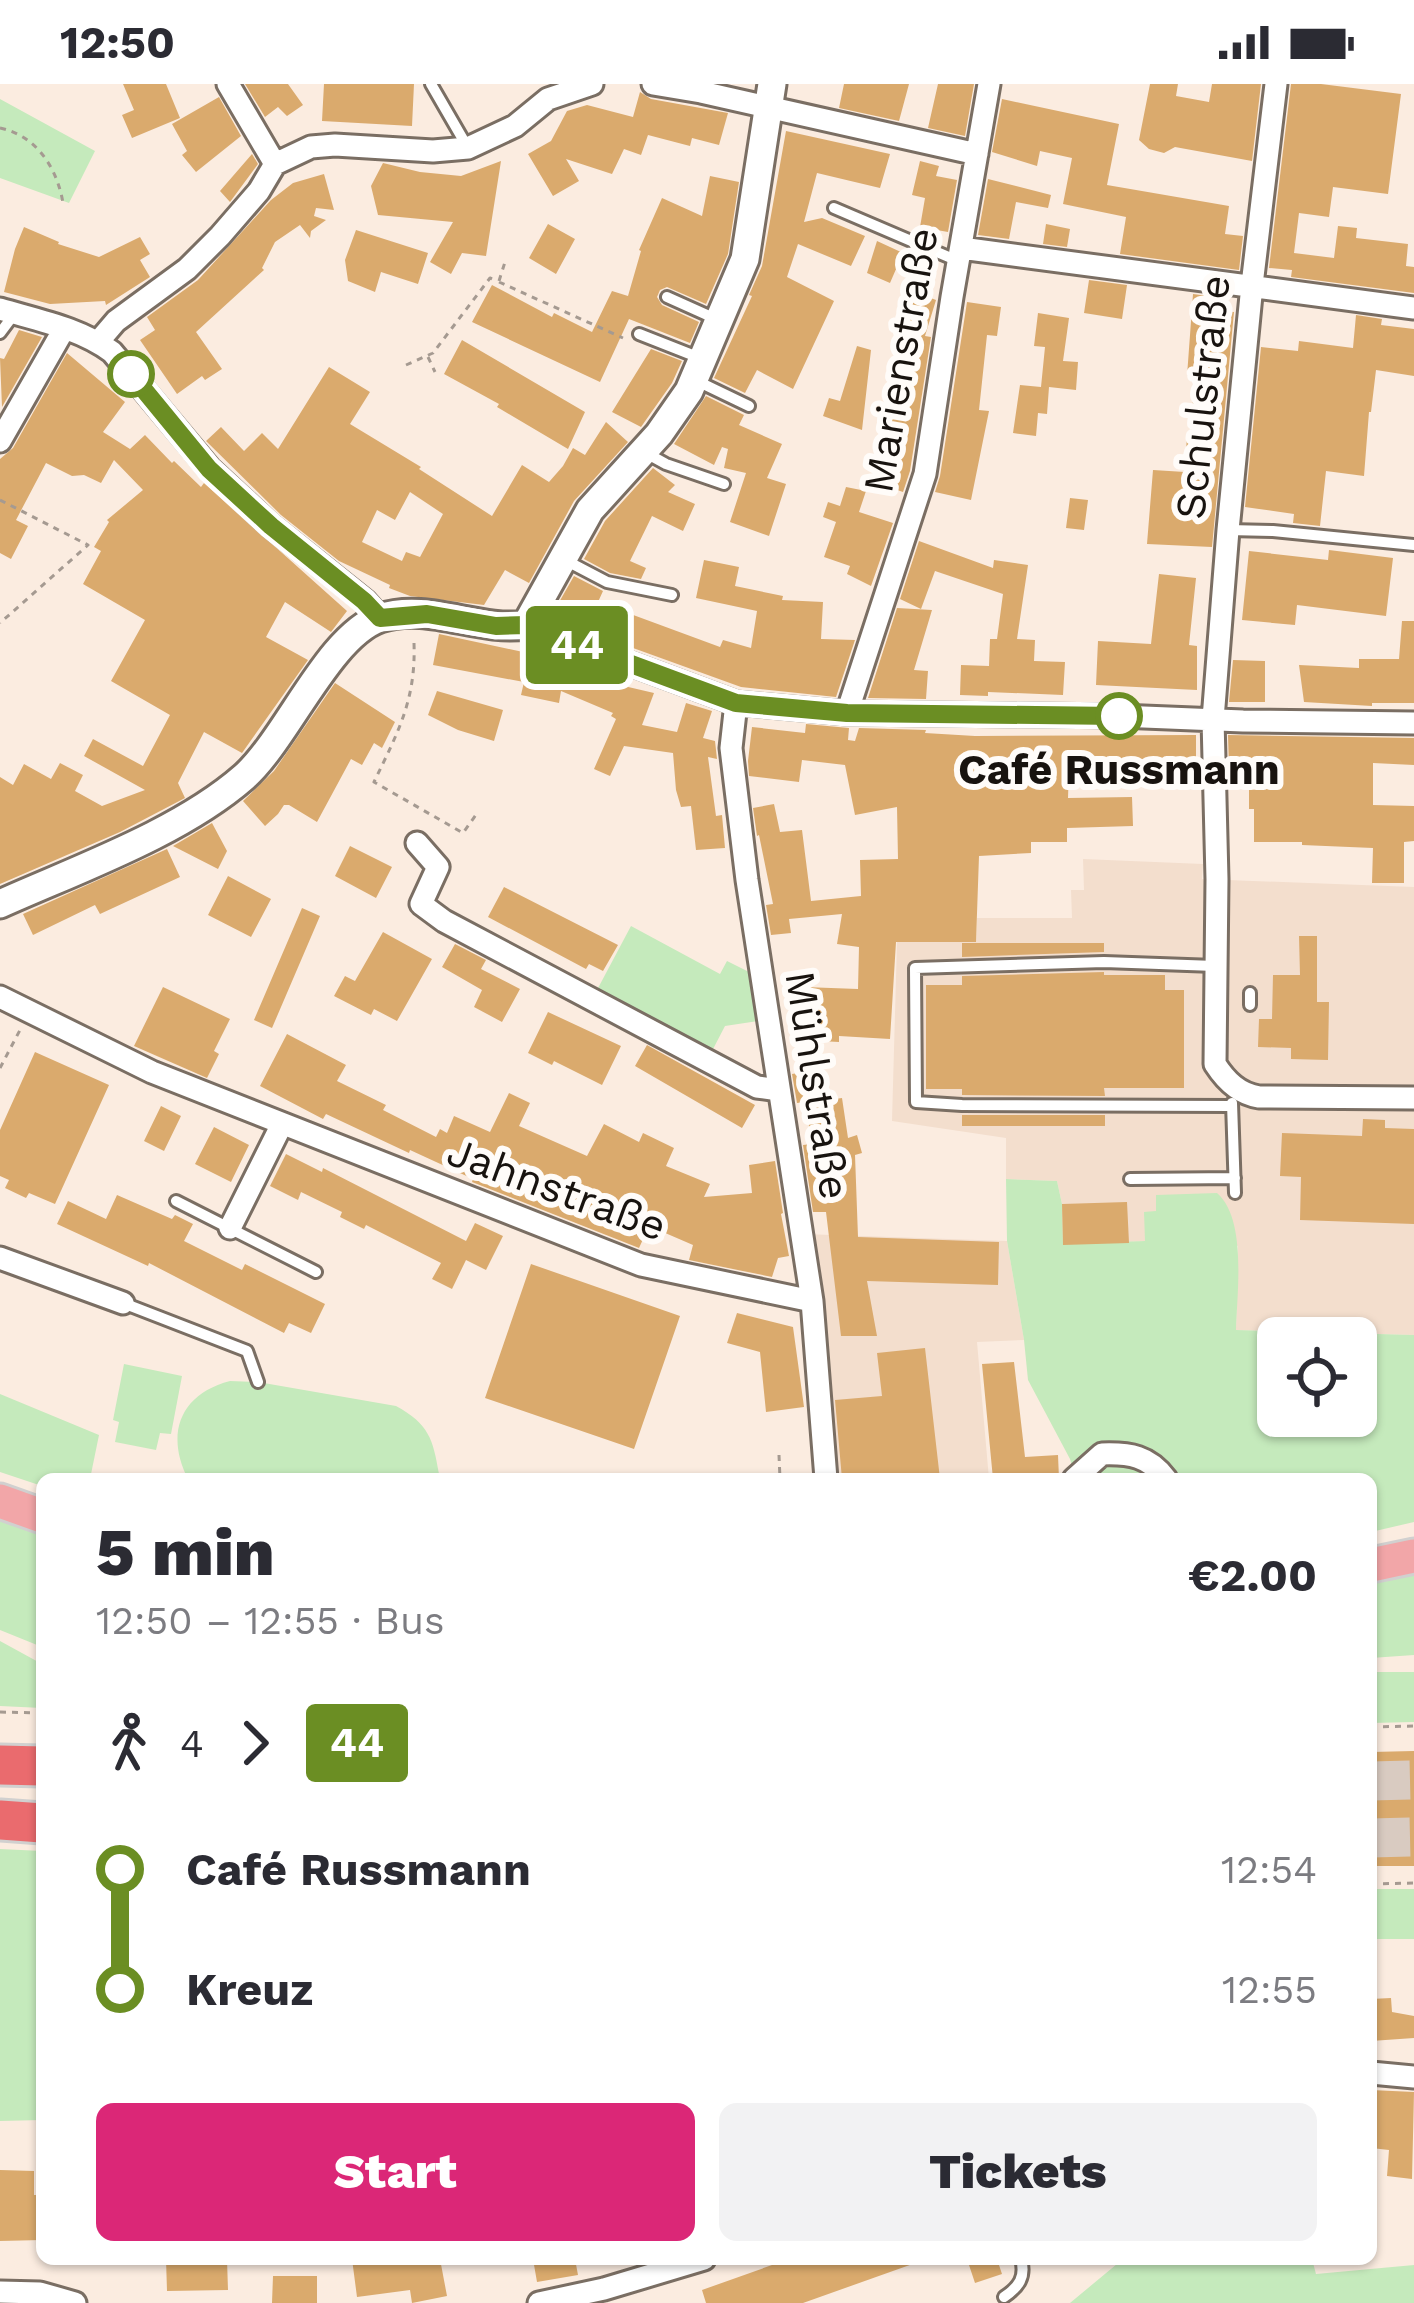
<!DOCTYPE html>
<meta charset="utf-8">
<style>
body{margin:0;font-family:"Work Sans",sans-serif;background:#f2f2f3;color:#2b2b33;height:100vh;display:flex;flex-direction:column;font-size:45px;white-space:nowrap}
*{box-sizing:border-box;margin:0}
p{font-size:39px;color:#7c7c81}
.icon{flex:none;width:66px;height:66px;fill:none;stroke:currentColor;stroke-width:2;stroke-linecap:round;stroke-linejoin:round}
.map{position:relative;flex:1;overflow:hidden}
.sheet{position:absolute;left:36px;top:1389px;width:1341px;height:792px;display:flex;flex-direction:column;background:#fff;border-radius:18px;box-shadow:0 3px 9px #0004}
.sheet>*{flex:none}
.badge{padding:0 24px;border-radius:9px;font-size:42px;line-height:78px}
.fabs{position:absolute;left:1257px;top:1233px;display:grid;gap:24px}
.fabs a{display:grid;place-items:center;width:120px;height:120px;border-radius:18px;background:#fff;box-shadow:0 3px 9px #0004;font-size:60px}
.map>.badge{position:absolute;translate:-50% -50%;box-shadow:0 0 0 6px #fff}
.legs{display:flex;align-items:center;gap:18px;height:132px;padding:0 60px;font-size:39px}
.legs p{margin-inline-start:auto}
.headline{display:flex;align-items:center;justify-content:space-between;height:204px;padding:0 60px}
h1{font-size:66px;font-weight:800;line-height:90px}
.cta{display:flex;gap:24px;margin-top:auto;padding:24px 60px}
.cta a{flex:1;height:138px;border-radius:18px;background:#db2777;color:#fff;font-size:48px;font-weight:800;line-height:138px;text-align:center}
.cta a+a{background:#f2f2f3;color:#2b2b33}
ul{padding:0 60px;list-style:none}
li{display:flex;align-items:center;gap:42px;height:120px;font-size:45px}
li i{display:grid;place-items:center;width:18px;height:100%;margin:0 15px;background:currentColor}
li i::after{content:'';width:30px;height:30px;margin:-15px;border:9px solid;border-radius:50%;background:#fff}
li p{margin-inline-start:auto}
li:first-child i{background:linear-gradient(#0000 50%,currentColor 0)}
li:last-child i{background:linear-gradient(currentColor 50%,#0000 0)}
.status{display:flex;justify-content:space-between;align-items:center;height:84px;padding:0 60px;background:#fff;direction:ltr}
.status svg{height:33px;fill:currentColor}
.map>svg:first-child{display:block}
.built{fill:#f3decd}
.green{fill:#c5eabc;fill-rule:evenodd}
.building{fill:#daaa6d;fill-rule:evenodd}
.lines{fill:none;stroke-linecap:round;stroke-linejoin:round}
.motorway-tunnel{stroke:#d9cbc1;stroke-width:39;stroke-dasharray:39 20;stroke-linecap:butt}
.service-casing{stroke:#7a6e63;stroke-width:16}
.minor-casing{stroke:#7a6e63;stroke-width:27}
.tertiary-casing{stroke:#7a6e63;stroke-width:33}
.primary-casing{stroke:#d1d0cf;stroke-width:39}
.motorway-casing{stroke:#d1d0cf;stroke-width:45}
.path{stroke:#a59a91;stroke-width:3;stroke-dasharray:6 6;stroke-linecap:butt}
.service{stroke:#fff;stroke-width:10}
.minor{stroke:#fff;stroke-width:21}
.tertiary{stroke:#fff;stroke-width:27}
.primary{stroke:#f2a6a8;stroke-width:33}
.motorway{stroke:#ea6b6e;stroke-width:39}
.line-1-casing{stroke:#fff;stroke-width:27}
.line-1{stroke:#6b8e23;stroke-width:18}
.stop-1-dot{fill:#fff;stroke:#6b8e23;stroke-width:6}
.labels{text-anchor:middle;stroke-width:12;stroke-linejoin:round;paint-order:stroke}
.street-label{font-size:42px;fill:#18130f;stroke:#fffcf9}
.stop-label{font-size:42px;font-weight:bold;fill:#18130f;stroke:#fffcf9}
</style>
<div class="status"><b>12:50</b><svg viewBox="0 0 49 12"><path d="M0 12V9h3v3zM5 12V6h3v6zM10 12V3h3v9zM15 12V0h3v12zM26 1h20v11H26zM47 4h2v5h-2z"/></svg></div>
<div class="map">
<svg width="1414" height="2219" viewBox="0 0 1414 2219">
<rect width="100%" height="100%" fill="#fbece0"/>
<path class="built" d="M1083,775L1203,780L1202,795L1414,803V1251L1236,1246L1238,1162L1156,1128H1145L1146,1157L1063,1161L1062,1120L1057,1097L1006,1095V1054L892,1037L897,858L976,857L977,834H1072L1071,806H1084Z
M803,1150L1007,1157L1024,1256L977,1258L989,1395H829Z"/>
<path class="green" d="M0,15L95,67L69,119L0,94Z
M631,842L720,890L727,877L753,890L758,937L725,942L712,967L597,906Z
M1006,1095L1057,1097L1062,1120L1063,1160L1145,1157L1144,1128L1156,1127V1111L1217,1109C1247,1135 1237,1208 1236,1246L1414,1251V1438L1371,1448V1395H1076L1070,1375L1028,1296L1024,1256L1007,1157ZM1278,1254H1356V1332H1278Z
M124,1280L182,1292L171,1350L160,1349L156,1366L115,1358L119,1338L113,1336Z
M230,1297L258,1298L396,1322C429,1340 433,1355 439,1390L437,1395H188C165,1350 180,1310 230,1297Z
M0,1310L99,1351L90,1395H42V1402L0,1388Z
M0,1431L42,1444V1563L0,1546Z
M1414,1488V1571L1371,1574V1497Z
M0,1557L42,1580V1624L0,1622Z
M1371,1588H1414V1638L1371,1639Z
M0,1765L42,1767V2036L0,2037Z
M1371,1805H1414V1855H1371Z
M1123,2175H1312L1316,2190L1414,2181V2219H1070Z"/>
<path class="building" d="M123,0H166L180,34L132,54L122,31L134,26Z
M245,0H288L303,21L287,32L278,23L265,33Z
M324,0H414L412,42L322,37Z
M844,0H909L899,37L839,24Z
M938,0H974L965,52L928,44Z
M1150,0H1178L1176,12L1209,18L1212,0H1261L1252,77L1175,63L1164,69L1149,65L1139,56Z
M1291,0H1321L1401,10L1388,110L1333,103L1329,133L1299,129L1294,169L1334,174L1338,142L1357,144L1356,154L1408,160L1406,182L1414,183V209L1291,193L1292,186L1269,184Z
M640,8L651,15L728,29L719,61L692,54L690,62L648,51L641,71L624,65L612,90L566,75L579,97L553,112L528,70L551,57L567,27L587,21L633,33Z
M219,13L241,52L196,88L182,71L187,67L172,40Z
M1002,15L1119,40L1107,101L1229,122L1225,150L1243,152L1239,186L1120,170L1126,133L1063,120L1072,74L1040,67L1037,82L992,68Z
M786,47L890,70L880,104L817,89L804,138L822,134L865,152L851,182L798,160L787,193L834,217L793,305L757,286L745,309L714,294L752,212L749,211L762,182Z
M252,70L258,80L230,118L220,107Z
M501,77L486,172L462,169L451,190L430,178L453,138L378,131L371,102L383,79L420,88L461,92Z
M920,77L939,82L936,92L957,96L948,148L920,143L925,114L912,111Z
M324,90L334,126L316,124L314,132L326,136L311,147L310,154L300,141L275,158L262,184L264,186L196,248L222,285L205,296L202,292L177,310L140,256L155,246L147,233L198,196L271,116L293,99Z
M710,92L739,98L728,170L706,220L667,203L660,206L657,213L662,221L699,238L690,259L629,235L600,298L472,238L492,201L552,233L554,229L592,248L612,207L628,212L641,167L639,166L662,114L702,132Z
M988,95L1051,111L1048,124L1016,118L1009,155L978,151Z
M548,140L575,155L556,190L529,174Z
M1046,140L1070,145L1067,163L1043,160Z
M24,143L59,158L58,160L99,173L140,153L150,170L140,176L150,193L106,221L105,217L50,220L4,208L15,165Z
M356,146L428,169L418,200L381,188L375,208L348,197L345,176Z
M877,157L903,169L890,199L867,189Z
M1089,196L1127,201L1122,235L1084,229Z
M915,208L936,216L925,252L931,253L910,387L903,408L877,399Z
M1193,210L1215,213L1214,226L1234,228L1212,463L1147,460L1153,386L1185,388L1187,350H1191L1194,293L1187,292Z
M967,218L1001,223L997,252L987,251L979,326L989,327L971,416L935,408L940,392Z
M1038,229L1069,234L1063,277L1078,278L1076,306L1049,303L1047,330L1038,329L1036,352L1013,349L1020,301L1041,303L1045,263L1034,262Z
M1356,231L1382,235L1381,241L1414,245V292L1376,286L1371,328H1369L1364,392L1326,387L1320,442L1293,439L1294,430L1245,423L1261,263L1298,267L1299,257L1353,264Z
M19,246L42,253L2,323L0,274L4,275Z
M462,256L585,328L568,365L497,323L499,320L444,290Z
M857,262L871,266L862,346L823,332L829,314L840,317Z
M651,265L682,277L672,299L641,343L612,328Z
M67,269L125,318L103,348L130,365L145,351L172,379L174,377L201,403L204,399L347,527L331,548L285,518L266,553L308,576L242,669L204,648L178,699L185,714L120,748L0,800V693L13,701L24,680L51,695L60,679L83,691L75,707L102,722L145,706L84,672L93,655L143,682L170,631L111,597L145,536L83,500L101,467L94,463L109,438L107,436L143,406L114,376L101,399L84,391L72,392L46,379L16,436L28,442L11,475L0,469V375L13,364Z
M329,283L370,308L350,340L421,383L419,385L492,432L522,381L549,398L563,382L573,364L585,371L606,338L628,358L574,417L529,499L505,486L484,521L410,512L389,504L390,501L339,477L281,431L206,357L221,343L244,367L262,349L278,365ZM410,408L443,430L420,473L406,468L402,477L362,458L377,426L395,436Z
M706,312L744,331L739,341L782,360L767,394L786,400L769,452L730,438L746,389L724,384L728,365L722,363L714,381L674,360Z
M653,384L675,401L668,408L695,420L683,447L652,432L630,477L646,484L641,495L610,489L584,475L605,437Z
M846,403L866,407L859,428L893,439L871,502L847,490L850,482L824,473L836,438L823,433L828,418L840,422Z
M1070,414L1088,416L1084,446L1066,444Z
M919,457L993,484L994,476L1028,481L1017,555L1035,556L1034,577L1065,578L1063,611L988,608V612L960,611L961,581L989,582L990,555H997L1003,510L935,487L921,525L900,515Z
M1329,466L1393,474L1386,532L1297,521L1295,541L1242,536L1249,467L1328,476Z
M704,476L739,483L735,502L783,512L782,516L823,518L821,555L855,556L836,613L741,603L550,534L574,492L603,507L598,518L720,563L723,556L751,564L757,527L696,514Z
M1159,490L1196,494L1189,561L1197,562V606L1096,601L1098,557L1151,560Z
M897,524L932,526L914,586L928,587L926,615L868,614Z
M1402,537H1414V619H1372V622L1304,618L1299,581L1359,584V575H1399Z
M439,550L565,577L624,602L654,609L642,641L677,648L686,619L712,627L703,654L715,657L717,675L708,673L716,732L722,731L725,764L696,766L691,722L681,723L676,706L673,669L624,662L610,692L594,685L616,635L611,632L613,629L561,607L559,619L521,611L524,598L433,581Z
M1233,576L1265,577V618H1229Z
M335,599L395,638L382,664L374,659L362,681L351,675L317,738L289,721H284L278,730L265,742L243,717L274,687Z
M437,607L503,626L494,657L458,646L428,631Z
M806,640L849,644L848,656L855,657L859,644L926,646L925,649L975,652L1196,651V683H1069L1068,714L1132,713L1133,742L1067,744V758H1031V769L979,772L976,858H896L890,955L839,952V958L801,956L804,903L858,905L859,863L837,860L842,830L789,835L791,849L771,851L766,821L773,820L759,751L757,752L753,724L774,720L780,748L802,746L811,817L861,812L860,776L898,775L897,723L855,731L845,681L802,676L799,698L749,692L748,677L752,643L805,649Z
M1228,651L1414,654V681L1373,679V721L1414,722V757L1404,758V799H1372L1373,764L1302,761V758H1254V725H1249V684H1229Z
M212,739L227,767L218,785L173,762Z
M350,762L392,783L376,814L335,792Z
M167,765L180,793L100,830L95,821L33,851L23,830Z
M228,792L271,815L251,853L208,831Z
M504,803L618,861L603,887L589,880L586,885L488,833Z
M302,824L320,832L272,944L254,936Z
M383,848L432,875L397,937L374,925L371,931L334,912L345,892L355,897Z
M1299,852H1317V918H1329L1328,976L1291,975V964L1258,963L1259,935H1272L1273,891H1300Z
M962,859H1104V868L962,873Z
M455,860L486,876L481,885L520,905L502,938L474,923L482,906L442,883Z
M1104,888V891H1165V906H1184V1004H1104L1105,1012L962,1011V1005H926V901H962V892Z
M163,903L230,935L214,967L219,970L207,994L134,962Z
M548,928L621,962L602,1001L554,977L552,981L528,969Z
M287,950L346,981L337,997L386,1021L383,1026L436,1053L440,1045L447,1049L454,1032L490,1048L509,1009L530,1019L519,1042L587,1072L604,1040L639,1058L643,1049L674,1064L666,1082L710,1100L704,1113L752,1109L749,1081L775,1077L783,1129L781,1130L789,1172L778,1174L772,1193L689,1176L693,1161L649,1142L639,1164L472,1098L473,1095L410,1066L409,1069L326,1030L323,1035L260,1002Z
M647,961L755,1021L742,1044L635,982Z
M35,968L109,1001L55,1120L29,1109L26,1114L5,1104L9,1096L0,1092V1046Z
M817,986L822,1017L842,1014L848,1054L857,1051L862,1069L855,1071L858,1153L999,1158L998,1201L867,1197L877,1252H841L826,1128H813L803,1061L812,1060L805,1018L797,1019L792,990Z
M161,1022L181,1032L164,1067L144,1057Z
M962,1031H1105V1042H962Z
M1363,1035L1385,1036V1044L1414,1045V1140L1300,1136L1301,1093L1280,1092L1282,1049L1362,1052Z
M214,1043L249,1061L231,1098L195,1080Z
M286,1070L322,1088L323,1084L466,1157L475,1139L503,1152L486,1186L466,1176L452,1205L432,1195L441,1179L366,1141L364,1145L340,1133L342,1128L301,1108L298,1116L270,1102Z
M117,1111L172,1135L175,1131L193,1140L184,1157L242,1186L245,1180L325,1220L311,1249L289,1239L284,1249L149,1179L148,1182L57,1140L68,1117L106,1135Z
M1127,1118L1129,1159L1063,1161L1062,1120Z
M531,1180L680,1232L634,1365L485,1314Z
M737,1229L793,1243L804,1323L766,1328L760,1268L727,1259Z
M925,1264L940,1395H842L835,1316L882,1312L877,1269Z
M1014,1278L1025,1373L1058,1371L1059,1395H993L982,1280Z
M1414,1667V1782H1371V1668Z
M1391,1914L1392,1928L1414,1932V1954L1371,1957V1915Z
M1371,2006L1414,2008L1412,2095L1387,2092L1389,2066L1371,2064Z
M0,2086L34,2087V2111H42V2156L0,2157Z
M166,2175H227L228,2206L167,2207Z
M352,2175H440L447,2212L412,2219L410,2206L357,2213Z
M533,2175H575L578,2191L537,2198Z
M789,2175H921V2177L803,2219H706L702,2206Z
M967,2175H997L1002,2190L975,2199Z
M273,2192H317V2219H272Z"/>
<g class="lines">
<path class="motorway-tunnel" d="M1371,1697L1414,1696
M1371,1754L1414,1753"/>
<g class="service-casing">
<path id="service" d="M431,0L468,64
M834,124L958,177
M667,213L716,235
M0,249L15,229
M639,250L700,274
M697,297L749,322
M646,369L666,380L724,400
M1228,446L1273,447L1414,461
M565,476L607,498L672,511
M1215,882L1104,878L915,884L916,1018L962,1021L1232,1022
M1250,921V909
M1232,1019L1235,1109
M1130,1095L1235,1094
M176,1117L316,1188
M123,1219L247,1267L258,1298
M1004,2213C1019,2203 1026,2193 1021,2175"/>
</g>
<g class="minor-casing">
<path id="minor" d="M228,0L275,80
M653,0L701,8L977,70
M1276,0L1252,201L1228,446L1213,635L1217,795L1215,980C1226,997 1239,1010 1259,1013L1414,1014
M961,164L1414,224
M0,225C37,236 80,244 112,268L209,384L271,442L365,517L380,534
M98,258L116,237L187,185L220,152L259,107L275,80L311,63L335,61L433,67L468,64L515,42L548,15L592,0
M0,357L64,245
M526,541L736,619L847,629L1119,632L1243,637L1414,639
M736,619L731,664L747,796L812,1217L826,1395
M847,629L925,390L952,213L989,0
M417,759L438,783L421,820L444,837L757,1003L779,1006
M0,913L152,988L641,1181L812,1217
M230,1144L282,1040
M0,1174L123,1219
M1074,1395L1102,1370C1130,1369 1149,1372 1166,1395
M1371,1989L1414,1993
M0,2208L40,2209L75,2219
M539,2219L604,2205L704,2175"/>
</g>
<g class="tertiary-casing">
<path id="tertiary" d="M0,820C78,785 180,749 244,693C287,655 328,552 380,534C428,518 478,548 526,541L590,426L659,350L689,307L745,175L772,0"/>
</g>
<g class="primary-casing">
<path id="primary" d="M0,1417L42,1432
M1371,1481L1414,1472"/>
</g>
<g class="motorway-casing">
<path id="motorway" d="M0,1681L42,1682
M0,1736L42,1739"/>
</g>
<path class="path" d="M0,44C37,52 57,84 63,119
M499,197L505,178
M499,198L623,254
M428,273L435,288
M406,281L433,269L490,194L497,197
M0,416L88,461L0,539
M414,559C416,616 398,648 374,698L463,749L478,728
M0,984L20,946
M779,1371L780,1395
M0,1628L42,1629
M1371,1643L1414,1642
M1371,1800L1414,1799"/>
<use href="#service" class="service"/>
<use href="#minor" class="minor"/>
<use href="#tertiary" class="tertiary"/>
<use href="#primary" class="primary"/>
<use href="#motorway" class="motorway"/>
</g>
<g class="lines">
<g class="line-1-casing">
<path id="line-1" d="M131,290L209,385L271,442L364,517L380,534L427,530L496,542L526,541L736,619L847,629L1119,632"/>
</g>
<use href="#line-1" class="line-1"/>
</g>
<g class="stop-1-dot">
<circle cx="131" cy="290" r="21"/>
<circle cx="1119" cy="632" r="21"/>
</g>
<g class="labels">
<g class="street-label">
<text transform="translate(900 276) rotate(-80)" y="15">Marienstraße</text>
<text transform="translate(1202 313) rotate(-84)" y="15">Schulstraße</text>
<text transform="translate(818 1001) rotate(81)" y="15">Mühlstraße</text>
<text transform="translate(557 1104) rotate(20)" y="15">Jahnstraße</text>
</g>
<g class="stop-label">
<text x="1119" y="700">Café Russmann</text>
</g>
</g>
</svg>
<div class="fabs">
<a><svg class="icon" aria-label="locate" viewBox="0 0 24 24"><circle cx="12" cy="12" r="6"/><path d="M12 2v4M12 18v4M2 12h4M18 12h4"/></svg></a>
</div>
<b class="badge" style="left:577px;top:561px;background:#6b8e23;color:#fff">44</b>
<section class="sheet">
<div class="headline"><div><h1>5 min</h1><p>12:50 – 12:55 · Bus</p></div><b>€2.00</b></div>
<div class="legs"><svg class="icon" aria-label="walk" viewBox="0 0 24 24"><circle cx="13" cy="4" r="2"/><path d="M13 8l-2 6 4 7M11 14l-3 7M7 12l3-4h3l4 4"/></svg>4<svg class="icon" aria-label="forward" viewBox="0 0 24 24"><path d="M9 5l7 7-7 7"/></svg><b class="badge" style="background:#6b8e23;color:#fff">44</b></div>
<ul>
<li><i style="color:#6b8e23"></i><b>Café Russmann</b><p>12:54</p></li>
<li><i style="color:#6b8e23"></i><b>Kreuz</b><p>12:55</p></li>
</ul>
<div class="cta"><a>Start</a><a>Tickets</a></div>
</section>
</div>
